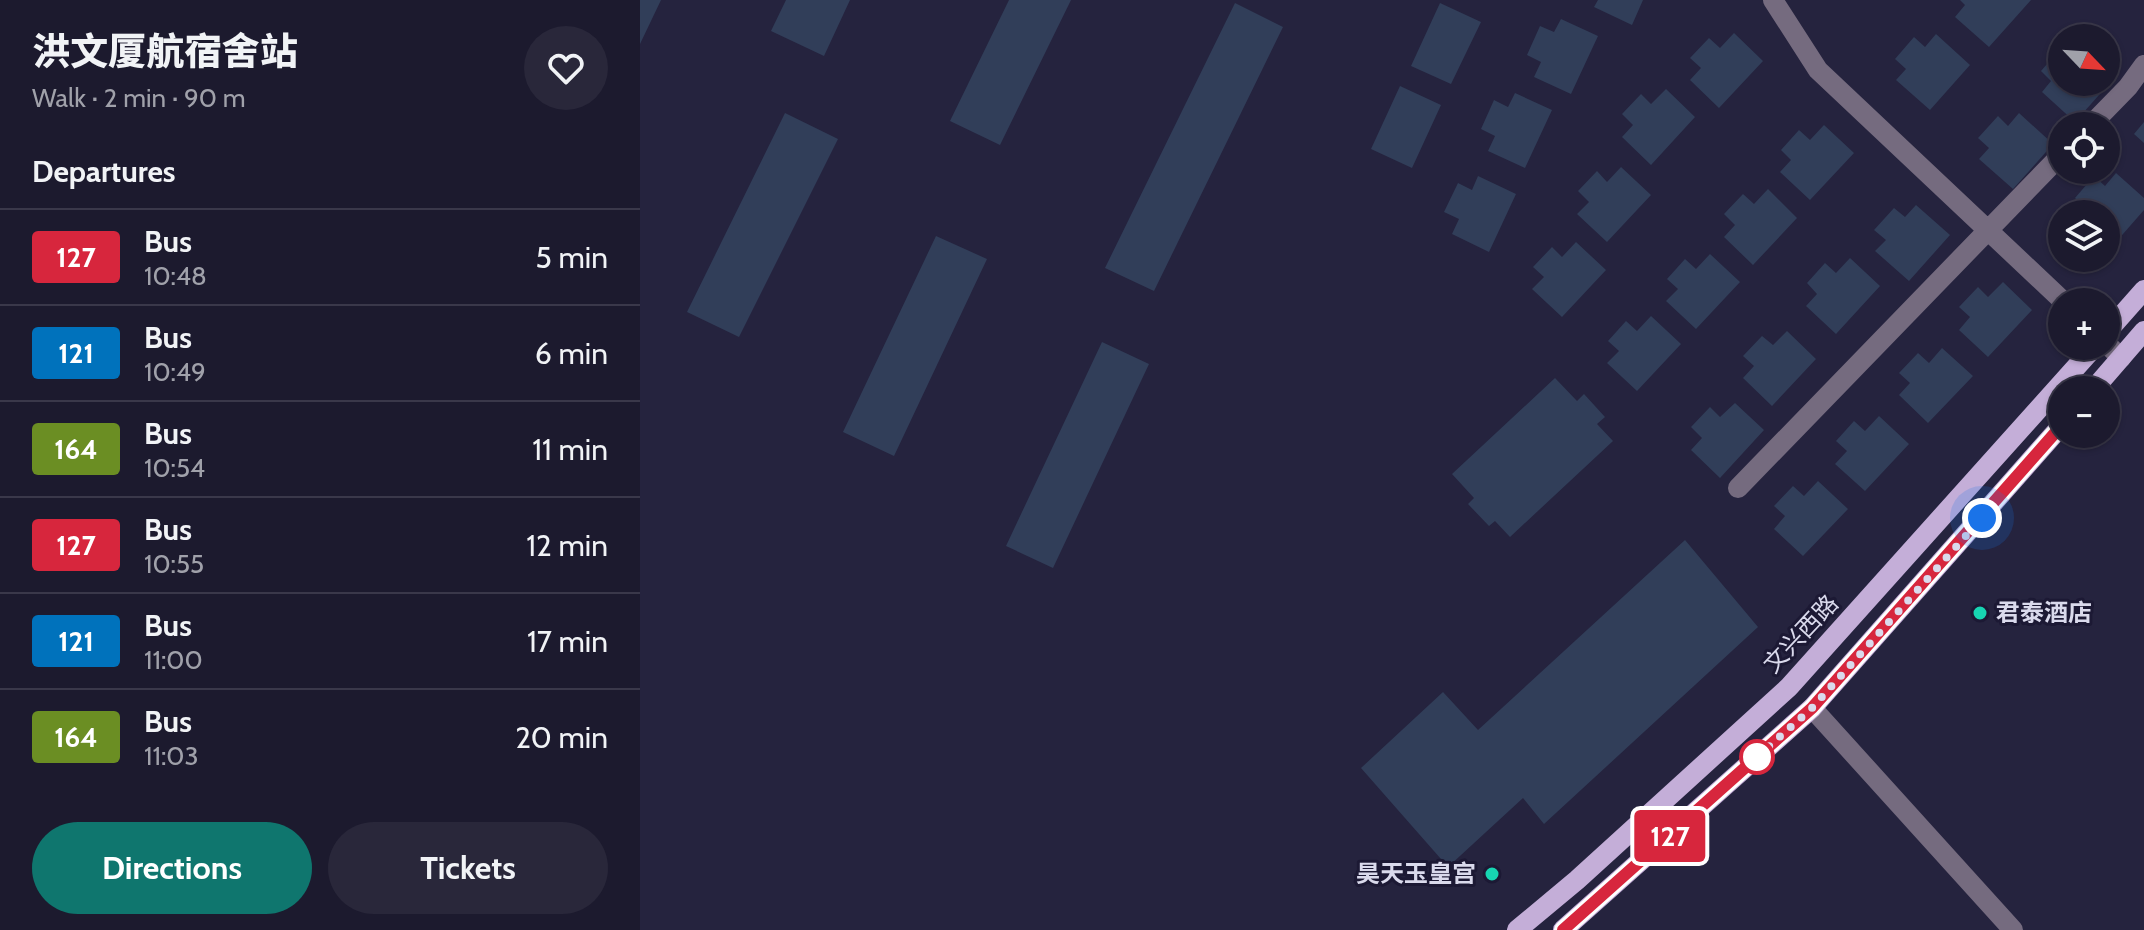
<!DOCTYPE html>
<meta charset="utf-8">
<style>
body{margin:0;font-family:Cabin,"Noto Sans SC",sans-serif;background:#29273a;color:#f1f3f6;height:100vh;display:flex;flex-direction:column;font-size:30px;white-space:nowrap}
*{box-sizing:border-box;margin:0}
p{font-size:26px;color:#a0a1aa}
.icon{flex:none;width:44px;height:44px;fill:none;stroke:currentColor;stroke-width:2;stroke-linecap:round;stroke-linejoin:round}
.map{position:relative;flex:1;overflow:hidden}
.sheet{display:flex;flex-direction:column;background:#1c1a2e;width:640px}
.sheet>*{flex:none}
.badge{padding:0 16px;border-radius:6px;font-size:28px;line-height:52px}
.needle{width:52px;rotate:115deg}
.tools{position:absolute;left:1408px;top:24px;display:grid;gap:16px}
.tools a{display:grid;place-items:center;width:72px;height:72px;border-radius:50%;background:#1c1a2e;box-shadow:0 2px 6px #0004,0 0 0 2px #3a384a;font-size:40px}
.you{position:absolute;width:40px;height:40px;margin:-20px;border:6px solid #fff;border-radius:50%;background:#1a73e8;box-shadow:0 0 0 12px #1a73e833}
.map>.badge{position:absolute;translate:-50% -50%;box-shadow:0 0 0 4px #fff}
h2{padding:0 32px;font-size:30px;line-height:72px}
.round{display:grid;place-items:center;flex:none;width:84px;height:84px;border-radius:42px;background:#29273a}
.head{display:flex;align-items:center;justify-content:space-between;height:136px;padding:0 32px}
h1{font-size:38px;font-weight:800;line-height:60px}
.button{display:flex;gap:16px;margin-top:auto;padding:16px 32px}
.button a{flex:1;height:92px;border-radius:48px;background:#0f766e;color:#fff;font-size:32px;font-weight:800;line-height:92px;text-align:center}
.button a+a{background:#29273a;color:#f1f3f6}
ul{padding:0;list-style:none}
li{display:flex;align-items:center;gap:24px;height:96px;padding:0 32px;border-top:2px solid #3a384a}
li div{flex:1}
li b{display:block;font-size:30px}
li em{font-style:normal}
li .badge{min-width:88px;font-weight:700;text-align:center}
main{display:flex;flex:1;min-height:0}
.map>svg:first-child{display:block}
.building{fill:#313e59}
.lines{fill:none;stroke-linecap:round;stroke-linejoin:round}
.minor{stroke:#756b7f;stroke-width:20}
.major{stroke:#c4aed8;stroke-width:20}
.line-casing{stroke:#fff;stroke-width:18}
.line{stroke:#d7263d;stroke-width:12}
.walk{stroke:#dadaec;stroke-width:8;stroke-dasharray:0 14.4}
.poi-dot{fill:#17d5b2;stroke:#1c1934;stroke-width:3}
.stop-dot{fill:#fff;stroke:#d7263d;stroke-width:4}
.labels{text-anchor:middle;stroke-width:6;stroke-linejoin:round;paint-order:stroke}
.poi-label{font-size:24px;font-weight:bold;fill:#dadaec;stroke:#1c1934;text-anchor:start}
.street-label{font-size:24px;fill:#dadaec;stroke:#1c1934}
</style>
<main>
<section class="sheet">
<div class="head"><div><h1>洪文厦航宿舍站</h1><p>Walk · 2 min · 90 m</p></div><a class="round"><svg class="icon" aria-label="heart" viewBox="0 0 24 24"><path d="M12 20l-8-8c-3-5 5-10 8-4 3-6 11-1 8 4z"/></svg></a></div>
<h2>Departures</h2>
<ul>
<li><span class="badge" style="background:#d7263d;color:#fff">127</span><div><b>Bus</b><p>10:48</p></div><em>5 min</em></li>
<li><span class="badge" style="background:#0072bc;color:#fff">121</span><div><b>Bus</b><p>10:49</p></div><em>6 min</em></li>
<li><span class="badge" style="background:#6b8e23;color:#fff">164</span><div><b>Bus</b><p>10:54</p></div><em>11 min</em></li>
<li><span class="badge" style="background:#d7263d;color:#fff">127</span><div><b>Bus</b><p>10:55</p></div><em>12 min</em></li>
<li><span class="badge" style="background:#0072bc;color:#fff">121</span><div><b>Bus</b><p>11:00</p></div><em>17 min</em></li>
<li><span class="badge" style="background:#6b8e23;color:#fff">164</span><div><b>Bus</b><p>11:03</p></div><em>20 min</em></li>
</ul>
<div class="button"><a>Directions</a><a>Tickets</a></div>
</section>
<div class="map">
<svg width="1504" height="930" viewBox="0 0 1504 930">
<rect width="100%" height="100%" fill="#25233e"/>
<path class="building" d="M0,0H21L0,44Z
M146,0H210L184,56L131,31Z
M369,0H431L360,145L310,121Z
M958,0H1003L992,25L954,7Z
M1320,0H1391L1349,47L1315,17L1325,5Z
M595,3L643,27L514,291L465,268Z
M800,3L841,22L811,84L771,66Z
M921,19L958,36L931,94L894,77L901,62L887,55L900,26L914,32Z
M1094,33L1123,61L1079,108L1050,80L1061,68L1050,58L1069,38L1080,48Z
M1296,34L1330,65L1290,110L1256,80L1266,69L1255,59L1274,37L1285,47Z
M1420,49L1422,51V82H1466V68L1475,77L1435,122L1402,92L1411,81L1401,71Z
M760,86L801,105L772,168L731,149Z
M1026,89L1055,117L1011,165L982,137L993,125L982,114L1001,94L1011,104Z
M875,93L912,110L885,168L848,151L855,136L841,129L854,100L868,107Z
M145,113L198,139L99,337L47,312Z
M1379,113L1413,144L1373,189L1339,159L1349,148L1338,138L1358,116L1368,126Z
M1504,122V143L1494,134Z
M1184,125L1214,153L1170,200L1140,172L1151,160L1141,150L1159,130L1170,140Z
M981,167L1011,195L967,242L937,214L949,202L938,191L957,171L967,182Z
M1476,173L1504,198V210L1469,250L1466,247V214H1440L1446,208L1435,198L1454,176L1465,186Z
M838,176L876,194L849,252L812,234L819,219L804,212L818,183L832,190Z
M1128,189L1157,218L1113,265L1084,237L1095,225L1084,214L1103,194L1114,204Z
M1276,205L1310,235L1269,281L1235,251L1246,240L1234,230L1254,208L1265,217Z
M296,236L347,259L254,456L203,432Z
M936,242L966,270L922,317L892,289L904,277L893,267L912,247L922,257Z
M1070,254L1100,282L1056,329L1026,301L1038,289L1027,279L1045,259L1056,269Z
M1210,258L1240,286L1196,334L1166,306L1177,294L1167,283L1185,263L1196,273Z
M1363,282L1392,310L1348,357L1319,330L1330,317L1319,307L1338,287L1348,297Z
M1011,316L1041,344L997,391L967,363L979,351L968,341L986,321L997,331Z
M1147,331L1176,359L1132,406L1103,378L1114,366L1103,356L1122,336L1133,345Z
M462,342L509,364L413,568L366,546Z
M1302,348L1333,376L1288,423L1259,395L1270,383L1259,373L1278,353L1289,363Z
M915,378L937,401L944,394L965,417L957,424L973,441L870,537L855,521L849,526L828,504L834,498L812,474Z
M1095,403L1124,430L1080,478L1051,450L1062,438L1051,427L1070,407L1080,417Z
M1239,416L1269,444L1225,491L1195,464L1207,451L1196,441L1214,421L1225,431Z
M1178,481L1208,509L1163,556L1134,529L1145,516L1134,506L1153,486L1164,496Z
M1045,540L1118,627L904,824L883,798L808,867L721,768L803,692L838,730Z"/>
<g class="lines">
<path class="minor" d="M1133,0L1178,70L1424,302
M1450,126L1488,87L1504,65
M1466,343L1481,358
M1098,488L1422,154
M1172,708L1373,930"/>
<path class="major" d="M1466,333L1504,290
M1453,390L1504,331
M877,930L937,880L1149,687L1455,346
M923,930L1172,708L1422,425"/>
</g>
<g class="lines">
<g class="line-casing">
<path id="line" d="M923,930L1172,708L1422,425"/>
</g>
<use href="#line" class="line"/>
<path class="walk" d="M1117,757L1107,766L1172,708L1342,518"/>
</g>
<g class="poi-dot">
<circle cx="1340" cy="613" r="8"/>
<circle cx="852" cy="874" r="8"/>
</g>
<circle class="stop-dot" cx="1117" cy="757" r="16"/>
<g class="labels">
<g class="poi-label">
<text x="1356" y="621">君泰酒店</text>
<text x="836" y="882" text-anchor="end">昊天玉皇宫</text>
</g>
<g class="street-label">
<text transform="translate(1161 634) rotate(-47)" y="8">文兴西路</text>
</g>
</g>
</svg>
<div class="tools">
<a><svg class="needle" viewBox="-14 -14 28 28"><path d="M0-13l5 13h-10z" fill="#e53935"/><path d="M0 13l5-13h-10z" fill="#a0a1aa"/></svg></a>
<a><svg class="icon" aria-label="locate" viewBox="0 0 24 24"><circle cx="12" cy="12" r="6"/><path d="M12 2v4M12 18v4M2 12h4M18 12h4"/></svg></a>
<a><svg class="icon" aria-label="layers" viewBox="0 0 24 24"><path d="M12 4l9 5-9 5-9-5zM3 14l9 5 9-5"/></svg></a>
<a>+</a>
<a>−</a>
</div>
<div class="you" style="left:1342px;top:518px"></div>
<b class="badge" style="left:1030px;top:836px;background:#d7263d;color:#fff">127</b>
</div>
</main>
